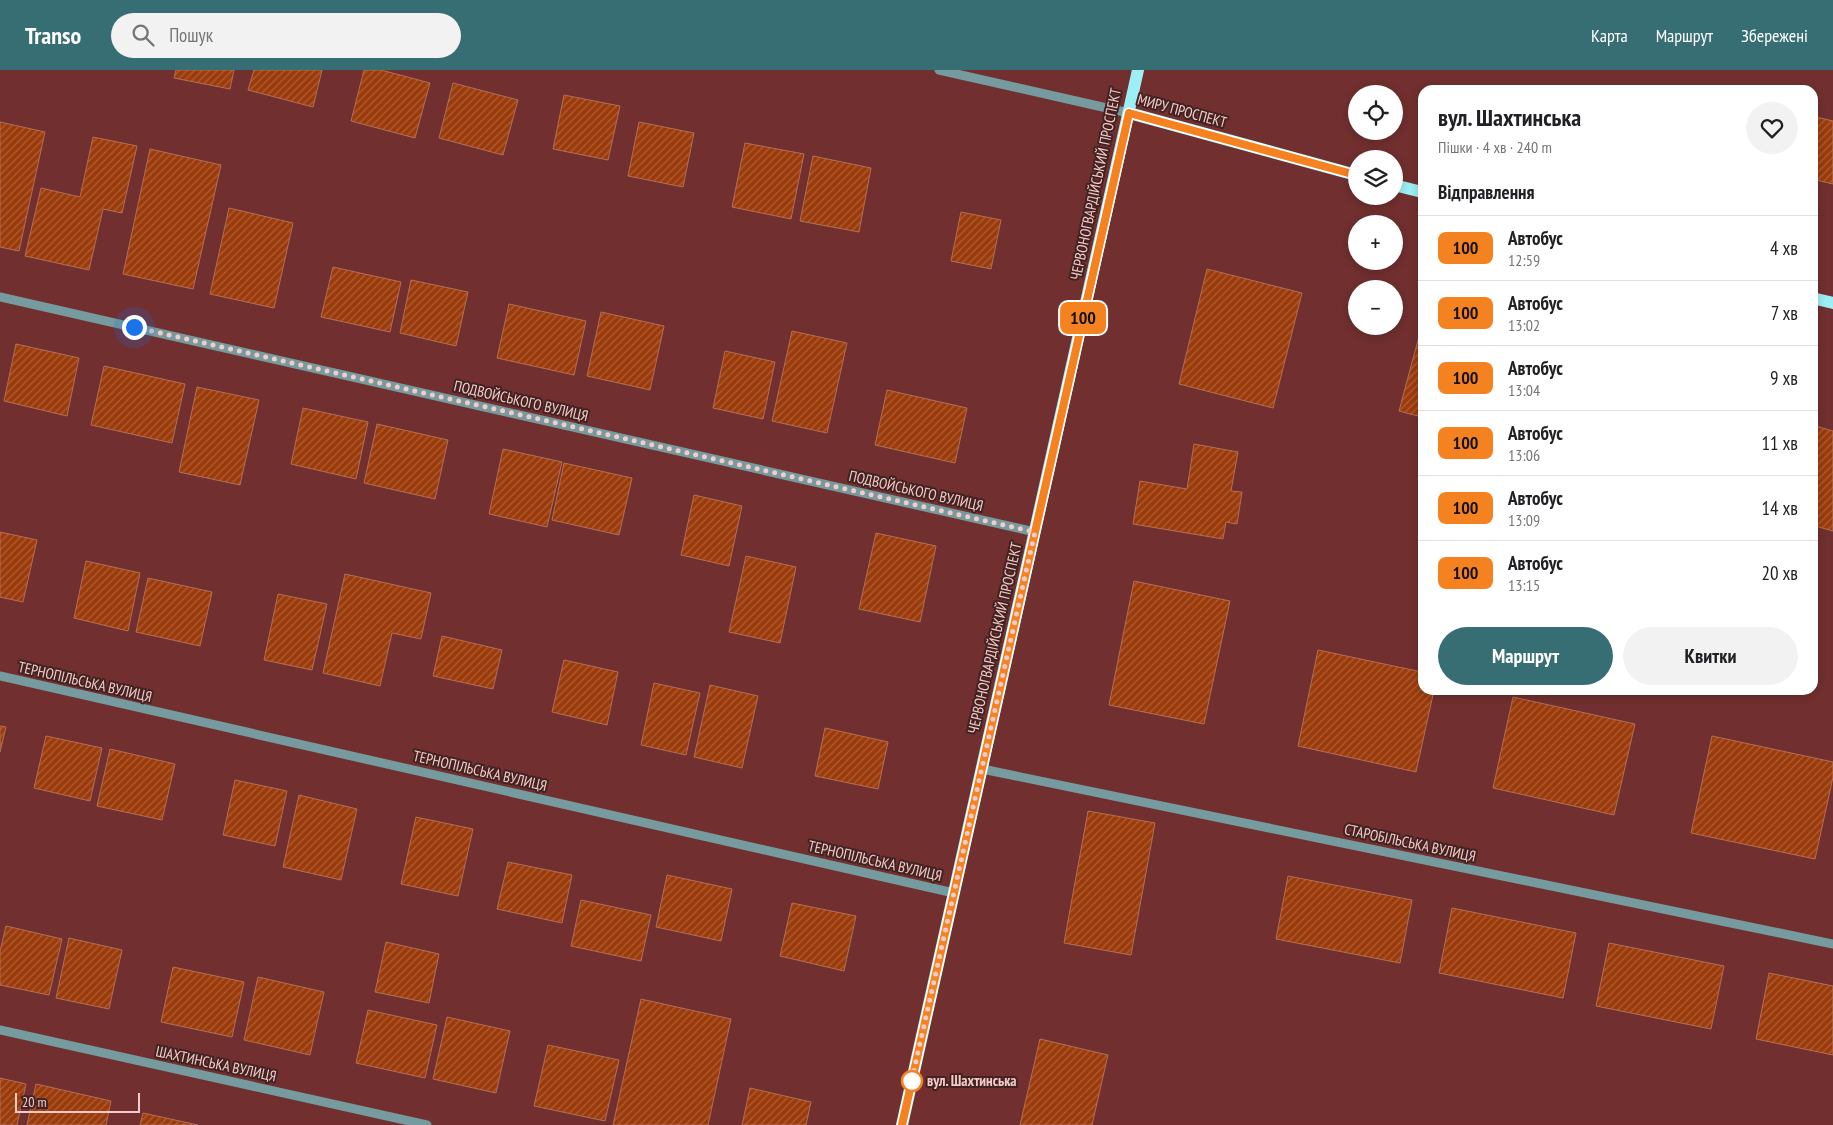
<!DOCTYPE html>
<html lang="uk">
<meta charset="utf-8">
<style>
body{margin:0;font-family:"PT Sans Narrow",sans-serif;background:#f2f2f2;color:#202124;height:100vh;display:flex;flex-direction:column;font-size:19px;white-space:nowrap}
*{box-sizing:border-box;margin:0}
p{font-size:16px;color:#757577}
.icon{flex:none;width:28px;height:28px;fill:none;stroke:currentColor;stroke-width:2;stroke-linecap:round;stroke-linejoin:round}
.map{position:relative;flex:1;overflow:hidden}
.sheet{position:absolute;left:1418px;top:15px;width:400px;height:610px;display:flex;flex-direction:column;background:#fff;border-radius:15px;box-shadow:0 2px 8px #0003}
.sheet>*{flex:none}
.badge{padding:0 10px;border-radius:8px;font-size:18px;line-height:32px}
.buttons{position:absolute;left:1348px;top:15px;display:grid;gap:10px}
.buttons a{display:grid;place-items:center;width:55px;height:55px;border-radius:50%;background:#fff;box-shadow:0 2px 8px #0003;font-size:25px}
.scale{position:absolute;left:15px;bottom:12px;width:125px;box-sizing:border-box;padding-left:5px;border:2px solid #f4cbc8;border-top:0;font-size:14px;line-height:18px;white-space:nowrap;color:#f4cbc8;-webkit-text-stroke:4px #422322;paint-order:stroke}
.you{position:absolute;width:25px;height:25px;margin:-12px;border:4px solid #fff;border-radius:50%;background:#1a73e8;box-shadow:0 0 0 8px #1a73e833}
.map>.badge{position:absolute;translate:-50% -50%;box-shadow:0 0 0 2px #fff}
h2{padding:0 20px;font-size:19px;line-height:45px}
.round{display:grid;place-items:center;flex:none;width:52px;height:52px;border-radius:26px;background:#f2f2f2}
.head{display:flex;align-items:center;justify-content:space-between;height:85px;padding:0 20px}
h1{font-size:24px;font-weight:800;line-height:38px}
.button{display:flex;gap:10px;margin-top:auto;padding:10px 20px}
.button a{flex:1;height:58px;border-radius:30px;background:#366e74;color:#fff;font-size:20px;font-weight:800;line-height:58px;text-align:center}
.button a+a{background:#f2f2f2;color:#202124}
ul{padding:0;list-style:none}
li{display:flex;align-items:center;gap:15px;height:65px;padding:0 20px;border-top:1px solid #e0e0e0}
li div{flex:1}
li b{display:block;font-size:19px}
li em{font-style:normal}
li .badge{min-width:55px;font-weight:700;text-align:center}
header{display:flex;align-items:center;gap:30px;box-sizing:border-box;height:70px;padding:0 25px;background:#366e74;color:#fff}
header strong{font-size:24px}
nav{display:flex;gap:28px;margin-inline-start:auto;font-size:18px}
.search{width:350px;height:45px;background:#f2f2f2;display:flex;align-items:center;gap:12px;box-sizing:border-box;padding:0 18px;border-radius:28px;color:#757577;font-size:19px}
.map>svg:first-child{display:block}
.building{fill:url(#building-hatch);stroke:#b37055}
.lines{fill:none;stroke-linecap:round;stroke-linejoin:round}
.minor{stroke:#759b9e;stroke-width:9}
.major{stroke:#9ceff5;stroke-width:12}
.line-casing{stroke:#fff;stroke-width:11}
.line{stroke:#f58220;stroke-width:8}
.walk{stroke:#f4cbc8;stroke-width:5;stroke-dasharray:0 9}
.stop-dot{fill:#fff;stroke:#f58220;stroke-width:2.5}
.labels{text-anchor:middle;stroke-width:4;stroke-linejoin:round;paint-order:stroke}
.street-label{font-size:15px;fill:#f4cbc8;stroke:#422322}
.stop-label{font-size:15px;font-weight:bold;fill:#f4cbc8;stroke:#422322;text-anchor:start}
</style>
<header>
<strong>Transo</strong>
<div class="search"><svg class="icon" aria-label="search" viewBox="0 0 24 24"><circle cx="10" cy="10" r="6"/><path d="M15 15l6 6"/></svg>Пошук</div>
<nav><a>Карта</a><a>Маршрут</a><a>Збережені</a></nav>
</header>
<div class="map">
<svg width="1833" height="1055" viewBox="0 0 1833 1055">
<defs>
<pattern id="building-hatch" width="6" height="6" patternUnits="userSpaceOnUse" patternTransform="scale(1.25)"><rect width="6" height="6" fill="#9b3b0b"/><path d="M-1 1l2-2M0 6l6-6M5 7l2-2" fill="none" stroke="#ae5f38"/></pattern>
</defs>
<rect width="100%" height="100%" fill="#712f2f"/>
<path class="building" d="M176,0H234L230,19L174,8Z
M254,0H322L313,37L248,20Z
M364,0H381L430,13L415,68L351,51Z
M453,13L518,30L503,85L439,68Z
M564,25L620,36L608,90L553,79Z
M1812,46L1833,51V114L1812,109Z
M0,52L45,62L19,181L0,177Z
M639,52L694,63L683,117L628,106Z
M93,67L137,76L122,143L103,139L89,200L25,186L41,118L80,127Z
M745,73L804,84L791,149L732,137Z
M150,79L221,95L193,219L123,204Z
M813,86L871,98L859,162L800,151Z
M229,138L293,153L274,238L210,224Z
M961,142L1001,150L991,199L951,191Z
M333,197L401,212L390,262L321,247Z
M1207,199L1302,223L1273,338L1179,314Z
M411,210L468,222L456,276L400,263Z
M509,234L586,251L574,305L497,288Z
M601,242L664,256L650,320L587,306Z
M1422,255V347L1399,341Z
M792,261L847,273L827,363L772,351Z
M16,274L79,288L67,346L4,331Z
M725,281L775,292L763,349L713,338Z
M104,296L185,314L172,373L91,355Z
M197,317L259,330L240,415L179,402Z
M887,320L967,338L955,393L875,375Z
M303,338L368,352L356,409L291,394Z
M377,354L448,370L435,429L364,413Z
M1812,355L1833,361V461L1812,455Z
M1194,374L1238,382L1231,421L1242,422L1237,454L1226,452L1223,469L1133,454L1140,411L1187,419Z
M503,379L562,392L547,457L489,444Z
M564,393L632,408L619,465L552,450Z
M694,425L742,436L729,496L681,485Z
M0,462L37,470L23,532L0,527Z
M876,463L936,476L920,552L859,539Z
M746,486L796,497L780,573L729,562Z
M86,491L140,503L128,561L74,548Z
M345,504L431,523L421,569L392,563L380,616L323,603Z
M148,508L212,522L200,576L136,562Z
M1134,511L1230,531L1204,654L1109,635Z
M278,524L327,534L312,600L264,590Z
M442,566L502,580L493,619L433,606Z
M1318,580L1422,602V620H1434L1416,702L1298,676Z
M564,590L618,602L607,655L552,642Z
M654,613L700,623L686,685L641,675Z
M710,615L758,626L742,698L694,687Z
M1513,627L1635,654L1614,745L1493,718Z
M0,656L6,657L0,682Z
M825,658L888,672L878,719L815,706Z
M46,666L102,678L90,731L34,718Z
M1712,666L1833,692V707L1815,789L1691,763Z
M110,679L175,694L162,750L97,736Z
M235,710L287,721L275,776L223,765Z
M299,725L357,739L341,810L283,797Z
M1088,741L1155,753L1131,885L1064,873Z
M416,747L473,759L458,826L401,814Z
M508,792L572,805L562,853L497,839Z
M667,805L732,819L721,871L656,857Z
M1288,806L1412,830L1400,893L1276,869Z
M581,830L651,845L641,891L571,876Z
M792,833L856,846L844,901L780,886Z
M1452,838L1576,863L1563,928L1439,903Z
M6,856L62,869L49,925L0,915V881Z
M69,868L122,880L109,939L56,928Z
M386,872L439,884L429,933L375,922Z
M1609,873L1724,896L1711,959L1596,936Z
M173,897L244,912L232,967L161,952Z
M1769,903L1833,916V985L1756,969Z
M258,907L324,922L310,985L244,970Z
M641,929L731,949L708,1055H613Z
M368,940L437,955L425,1008L356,993Z
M447,947L510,961L496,1023L433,1009Z
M1040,969L1108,985L1092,1055H1020Z
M548,975L619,990L605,1051L534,1036Z
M0,1008L26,1014L17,1055H0Z
M36,1014L111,1031L106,1055H27Z
M750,1018L811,1032L806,1055H742Z
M143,1043L198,1055H140Z"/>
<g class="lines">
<path class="minor" d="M939,0L1129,43
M0,227L1035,462
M0,606L954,823
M982,699L1833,874
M0,960L427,1055"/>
<path class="major" d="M1129,43L1356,105
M1394,115L1422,122
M1812,228L1833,233
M902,1055L1138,0"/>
</g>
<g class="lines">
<g class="line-casing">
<path id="line" d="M902,1055L1129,43L1356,105"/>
</g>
<use href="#line" class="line"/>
<path class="walk" d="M134,257L1035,462L910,1018L912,1011"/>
</g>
<circle class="stop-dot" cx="912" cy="1011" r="10"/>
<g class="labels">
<g class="street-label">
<text transform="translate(1182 41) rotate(15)" y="5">МИРУ ПРОСПЕКТ</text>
<text transform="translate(1096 114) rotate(-78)" y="5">ЧЕРВОНОГВАРДІЙСЬКИЙ ПРОСПЕКТ</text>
<text transform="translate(521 331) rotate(13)" y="5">ПОДВОЙСЬКОГО ВУЛИЦЯ</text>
<text transform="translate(916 421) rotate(13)" y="5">ПОДВОЙСЬКОГО ВУЛИЦЯ</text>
<text transform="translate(995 568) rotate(-77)" y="5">ЧЕРВОНОГВАРДІЙСЬКИЙ ПРОСПЕКТ</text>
<text transform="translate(85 612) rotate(13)" y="5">ТЕРНОПІЛЬСЬКА ВУЛИЦЯ</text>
<text transform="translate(480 701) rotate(13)" y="5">ТЕРНОПІЛЬСЬКА ВУЛИЦЯ</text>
<text transform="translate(1410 773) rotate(12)" y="5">СТАРОБІЛЬСЬКА ВУЛИЦЯ</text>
<text transform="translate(875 791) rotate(13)" y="5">ТЕРНОПІЛЬСЬКА ВУЛИЦЯ</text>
<text transform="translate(216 994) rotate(12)" y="5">ШАХТИНСЬКА ВУЛИЦЯ</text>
</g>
<g class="stop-label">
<text x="927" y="1016">вул. Шахтинська</text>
</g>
</g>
</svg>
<div class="buttons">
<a><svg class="icon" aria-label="locate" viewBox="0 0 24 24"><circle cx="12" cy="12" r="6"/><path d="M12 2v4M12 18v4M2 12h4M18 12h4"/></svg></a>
<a><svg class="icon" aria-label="layers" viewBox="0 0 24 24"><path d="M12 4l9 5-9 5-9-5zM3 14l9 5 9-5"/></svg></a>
<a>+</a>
<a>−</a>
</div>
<div class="scale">20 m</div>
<div class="you" style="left:134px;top:257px"></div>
<b class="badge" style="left:1083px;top:248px;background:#f58220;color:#111">100</b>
<section class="sheet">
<div class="head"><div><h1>вул. Шахтинська</h1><p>Пішки · 4 хв · 240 m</p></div><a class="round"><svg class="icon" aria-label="heart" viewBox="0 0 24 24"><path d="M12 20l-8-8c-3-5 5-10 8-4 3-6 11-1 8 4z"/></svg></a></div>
<h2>Відправлення</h2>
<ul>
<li><span class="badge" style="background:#f58220;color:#111">100</span><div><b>Автобус</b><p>12:59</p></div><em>4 хв</em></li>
<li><span class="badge" style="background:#f58220;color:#111">100</span><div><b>Автобус</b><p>13:02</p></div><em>7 хв</em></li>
<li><span class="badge" style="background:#f58220;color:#111">100</span><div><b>Автобус</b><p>13:04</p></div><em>9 хв</em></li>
<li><span class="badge" style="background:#f58220;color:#111">100</span><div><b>Автобус</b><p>13:06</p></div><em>11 хв</em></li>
<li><span class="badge" style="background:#f58220;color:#111">100</span><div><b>Автобус</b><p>13:09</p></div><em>14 хв</em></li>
<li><span class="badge" style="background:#f58220;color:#111">100</span><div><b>Автобус</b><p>13:15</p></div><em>20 хв</em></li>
</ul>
<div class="button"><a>Маршрут</a><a>Квитки</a></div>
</section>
</div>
